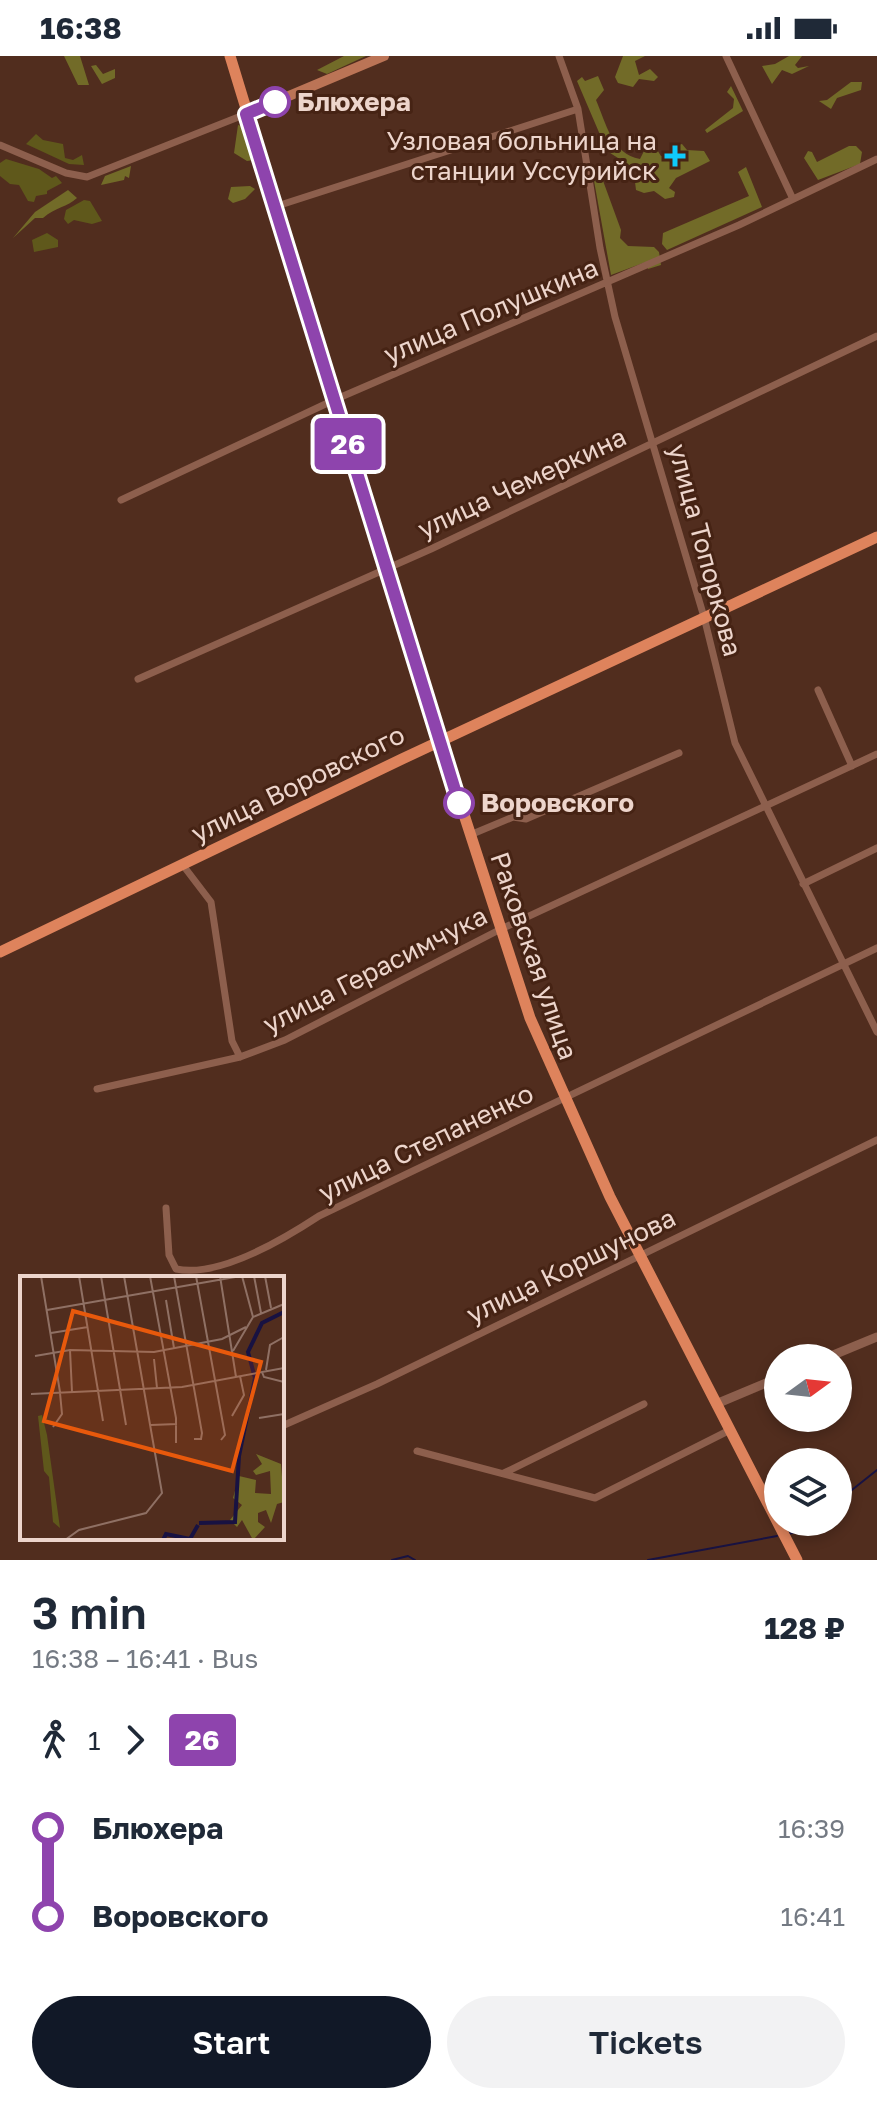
<!DOCTYPE html>
<meta charset="utf-8">
<style>
body{margin:0;font-family:"Golos Text",sans-serif;background:#f2f2f3;color:#1f2937;height:100vh;display:flex;flex-direction:column;font-size:30px;white-space:nowrap}
*{box-sizing:border-box;margin:0}
p{font-size:26px;color:#747a83}
.icon{flex:none;width:44px;height:44px;fill:none;stroke:currentColor;stroke-width:2;stroke-linecap:round;stroke-linejoin:round}
.map{position:relative;height:1504px;overflow:hidden}
.details{display:flex;flex-direction:column;background:#fff;flex:1}
.details>*{flex:none}
.badge{padding:0 16px;border-radius:6px;font-size:28px;line-height:52px}
.needle{width:52px;rotate:75deg}
.controls{position:absolute;left:764px;top:1288px;display:grid;gap:16px}
.controls a{display:grid;place-items:center;width:88px;height:88px;border-radius:50%;background:#fff;box-shadow:0 4px 12px #0003;font-size:40px}
.map>.badge{position:absolute;translate:-50% -50%;box-shadow:0 0 0 4px #fff}
.legs{display:flex;align-items:center;gap:12px;height:88px;padding:0 32px;font-size:26px}
.legs p{margin-inline-start:auto}
.head{display:flex;align-items:center;justify-content:space-between;height:136px;padding:0 32px}
h1{font-size:44px;font-weight:600;line-height:60px}
.primary-button{display:flex;gap:16px;margin-top:auto;padding:16px 32px}
.primary-button a{flex:1;height:92px;border-radius:48px;background:#111827;color:#fff;font-size:32px;font-weight:600;line-height:92px;text-align:center}
.primary-button a+a{background:#f2f2f3;color:#1f2937}
ul{padding:0 32px;list-style:none}
li{display:flex;align-items:center;gap:28px;height:88px;font-size:30px}
li i{display:grid;place-items:center;width:12px;height:100%;margin:0 10px;background:currentColor}
li i::after{content:'';width:20px;height:20px;margin:-10px;border:6px solid;border-radius:50%;background:#fff}
li p{margin-inline-start:auto}
li:first-child i{background:linear-gradient(#0000 50%,currentColor 0)}
li:last-child i{background:linear-gradient(currentColor 50%,#0000 0)}
.status{display:flex;justify-content:space-between;align-items:center;height:56px;padding:0 40px;background:#fff;direction:ltr}
.status svg{height:22px;fill:currentColor}
.map>svg:first-child{display:block}
.green{fill:#5f581b}
.forest{fill:#726b28}
.lines{fill:none;stroke-linecap:round;stroke-linejoin:round}
.stream{stroke:#181242;stroke-width:2}
.minor{stroke:#8d5f4d;stroke-width:7}
.tertiary{stroke:#8d5f4d;stroke-width:9}
.secondary{stroke:#bb7456;stroke-width:10}
.primary{stroke:#de835c;stroke-width:11}
.line-1-casing{stroke:#fff;stroke-width:18}
.line-1{stroke:#8e44ad;stroke-width:12}
.stop-1-dot{fill:#fff;stroke:#8e44ad;stroke-width:4}
.poi-dot{fill:#0fcafa;stroke:#462314;stroke-width:3}
.labels{text-anchor:middle;stroke-width:6;stroke-linejoin:round;paint-order:stroke}
.stop-label{font-size:26px;font-weight:bold;fill:#edd5cc;stroke:#462314;text-anchor:start}
.poi-label{font-size:26px;fill:#edd5cc;stroke:#462314;text-anchor:end}
.street-label{font-size:26px;fill:#edd5cc;stroke:#462314}
.inset-river{fill:none;stroke:#181242;stroke-width:4}
.inset-road{fill:none;stroke:#8f7064;stroke-width:2}
.view{fill:#e8590c;fill-opacity:0.15;stroke:#e8590c;stroke-width:4}
.inset-edge{fill:none;stroke:#edd5cc;stroke-width:4}
</style>
<div class="status"><b>16:38</b><svg viewBox="0 0 49 12"><path d="M0 12V9h3v3zM5 12V6h3v6zM10 12V3h3v9zM15 12V0h3v12zM26 1h20v11H26zM47 4h2v5h-2z"/></svg></div>
<div class="map">
<svg width="877" height="1504" viewBox="0 0 877 1504">
<rect width="100%" height="100%" fill="#512d1e"/>
<path class="green" d="M36,78L43,84L63,88L65,102L73,104L82,99L84,109L69,108L26,88Z
M6,103L39,113L52,122L56,120L62,127L47,135V138L36,140L34,146L28,145L19,129L10,128L0,120V107Z
M84,144L90,145L102,165L92,168L74,164L68,168L64,163L66,154Z
M47,177L58,184V191L34,196L32,184Z"/>
<path class="forest" d="M64,0H80L89,29H78Z
M344,0H366L327,18L317,14Z
M623,0H645L635,5L639,19L650,13L658,21L654,25L639,23L633,31L618,27L615,21Z
M789,0H802L795,9L798,12L809,10L792,18L782,14L772,28L762,10L775,8Z
M96,9L103,18L115,13V22L102,28L91,10Z
M598,20L604,34L596,44C606,67 612,98 640,103L644,95L654,89L661,100H673L670,91L682,88L687,94L704,95L710,105L676,122L669,132L675,136L674,141L665,143L654,135L644,137L636,134L635,126L640,116L607,95L577,25L582,21L585,25Z
M851,26H862L861,34L837,42L831,53L819,45L827,44Z
M731,30L743,55L707,77L705,74L733,52L734,43L727,36Z
M238,69L242,70L254,104L247,105L234,97Z
M849,90H856L862,96L860,108L818,124L804,102L808,95L812,96L817,106Z
M591,108L598,111L621,174L620,182L628,190L654,191L659,196L661,209L648,213L646,206L611,219Z
M131,110L129,122L125,120L124,124L101,129L105,120Z
M746,111L762,151L667,194L662,188L663,177L749,140L738,116Z
M250,130L255,133L245,143L233,147L228,143L231,131Z
M68,134L77,142C67,151 56,151 43,162H35L13,182L35,156Z"/>
<g class="lines">
<path class="stream" d="M838,1445L877,1414
M788,1478L808,1473L815,1466
M392,1504L408,1500L415,1504
M648,1504L777,1480"/>
<path class="minor" d="M559,0L578,53L600,192L615,261L704,561L735,687L877,976
M726,0L792,141
M0,89L66,117L87,121L246,58
M274,151L578,53
M121,444L334,344L739,169L877,103
M138,623L431,493L877,280
M818,634L852,710
M470,779L513,761L526,763L679,697
M182,808L211,846L232,985L240,1001
M803,828L877,792
M97,1033L240,1001L285,984L499,874L877,698
M166,1152L169,1199L176,1213C219,1222 284,1183 319,1160L877,892
M282,1370L377,1328L877,1084
M417,1395L595,1442L730,1374
M504,1417L644,1348"/>
<path class="tertiary" d="M826,1302L877,1281
M716,1348L778,1322"/>
<path class="secondary" d="M246,58L384,0"/>
<path class="primary" d="M230,0L420,623L530,962L610,1141L797,1504
M0,896L402,703L877,481"/>
</g>
<g class="lines">
<g class="line-1-casing">
<path id="line-1" d="M275,46L246,58L459,747"/>
</g>
<use href="#line-1" class="line-1"/>
</g>
<g class="stop-1-dot">
<circle cx="275" cy="46" r="14"/>
<circle cx="459" cy="747" r="14"/>
</g>
<path class="poi-dot" d="M671 88h8v8h8v8h-8v8h-8v-8h-8v-8h8z"/>
<g class="labels">
<g class="stop-label">
<text x="297" y="55">Блюхера</text>
<text x="481" y="756">Воровского</text>
</g>
<g class="poi-label">
<text x="657" y="94">Узловая больница на<tspan x="657" dy="30">станции Уссурийск</tspan></text>
</g>
<g class="street-label">
<text transform="translate(491 255) rotate(-23)" y="9">улица Полушкина</text>
<text transform="translate(522 427) rotate(-25)" y="9">улица Чемеркина</text>
<text transform="translate(705 494) rotate(75)" y="9">улица Топоркова</text>
<text transform="translate(298 728) rotate(-26)" y="9">улица Воровского</text>
<text transform="translate(534 900) rotate(71)" y="9">Раковская улица</text>
<text transform="translate(375 914) rotate(-27)" y="9">улица Герасимчука</text>
<text transform="translate(426 1087) rotate(-26)" y="9">улица Степаненко</text>
<text transform="translate(571 1210) rotate(-26)" y="9">улица Коршунова</text>
</g>
</g>
<g transform="translate(20 1220)">
<rect width="264" height="264" fill="#512d1e"/>
<path d="M22,139L27,159L40,252L33,246L29,201L24,195L18,140Z" fill="#5f581b"/>
<path d="M236,178L261,188L264,226L257,228L251,247L246,234L238,237V246L245,251L233,264L222,244L217,251L210,244L222,229L213,222L219,200L236,204L235,217L251,218L250,195L236,199L233,195L242,188Z" fill="#726b28"/>
<path class="inset-river" d="M179,247L215,246L219,180L235,102L228,76L242,47L264,36M143,264L146,258L170,263L178,249"/>
<path class="inset-road" d="M21,0L40,116M59,0L83,145M81,0L106,149M130,0L156,142V167M154,0L182,157L181,163H174M176,0L205,159L201,164M200,0L216,101M222,0L233,41M234,0L241,37M245,0L251,32M146,24L154,72M27,34L221,0M31,57L68,51M50,74L52,116M213,75L233,41L264,28M15,80L50,74L134,76L202,63L226,51M134,83L137,112M246,94L250,69L264,61M242,96L244,101L264,106M11,118L162,111L264,92M212,140L224,119L220,100M239,142L264,138M131,149L157,148M33,151L42,138L40,117M45,264L59,254L126,237L142,217L104,0"/>
<path class="view" d="M53,35L241,86L212,195L24,145Z"/>
<rect width="264" height="264" class="inset-edge"/>
</g>
</svg>
<div class="controls">
<a><svg class="needle" viewBox="-14 -14 28 28"><path d="M0-13l5 13h-10z" fill="#e53935"/><path d="M0 13l5-13h-10z" fill="#747a83"/></svg></a>
<a><svg class="icon" aria-label="layers" viewBox="0 0 24 24"><path d="M12 4l9 5-9 5-9-5zM3 14l9 5 9-5"/></svg></a>
</div>
<b class="badge" style="left:348px;top:388px;background:#8e44ad;color:#fff">26</b>
</div>
<section class="details">
<div class="head"><div><h1>3 min</h1><p>16:38 – 16:41 · Bus</p></div><b>128 ₽</b></div>
<div class="legs"><svg class="icon" aria-label="walk" viewBox="0 0 24 24"><circle cx="13" cy="4" r="2"/><path d="M13 8l-2 6 4 7M11 14l-3 7M7 12l3-4h3l4 4"/></svg>1<svg class="icon" aria-label="forward" viewBox="0 0 24 24"><path d="M9 5l7 7-7 7"/></svg><b class="badge" style="background:#8e44ad;color:#fff">26</b></div>
<ul>
<li><i style="color:#8e44ad"></i><b>Блюхера</b><p>16:39</p></li>
<li><i style="color:#8e44ad"></i><b>Воровского</b><p>16:41</p></li>
</ul>
<div class="primary-button"><a>Start</a><a>Tickets</a></div>
</section>
